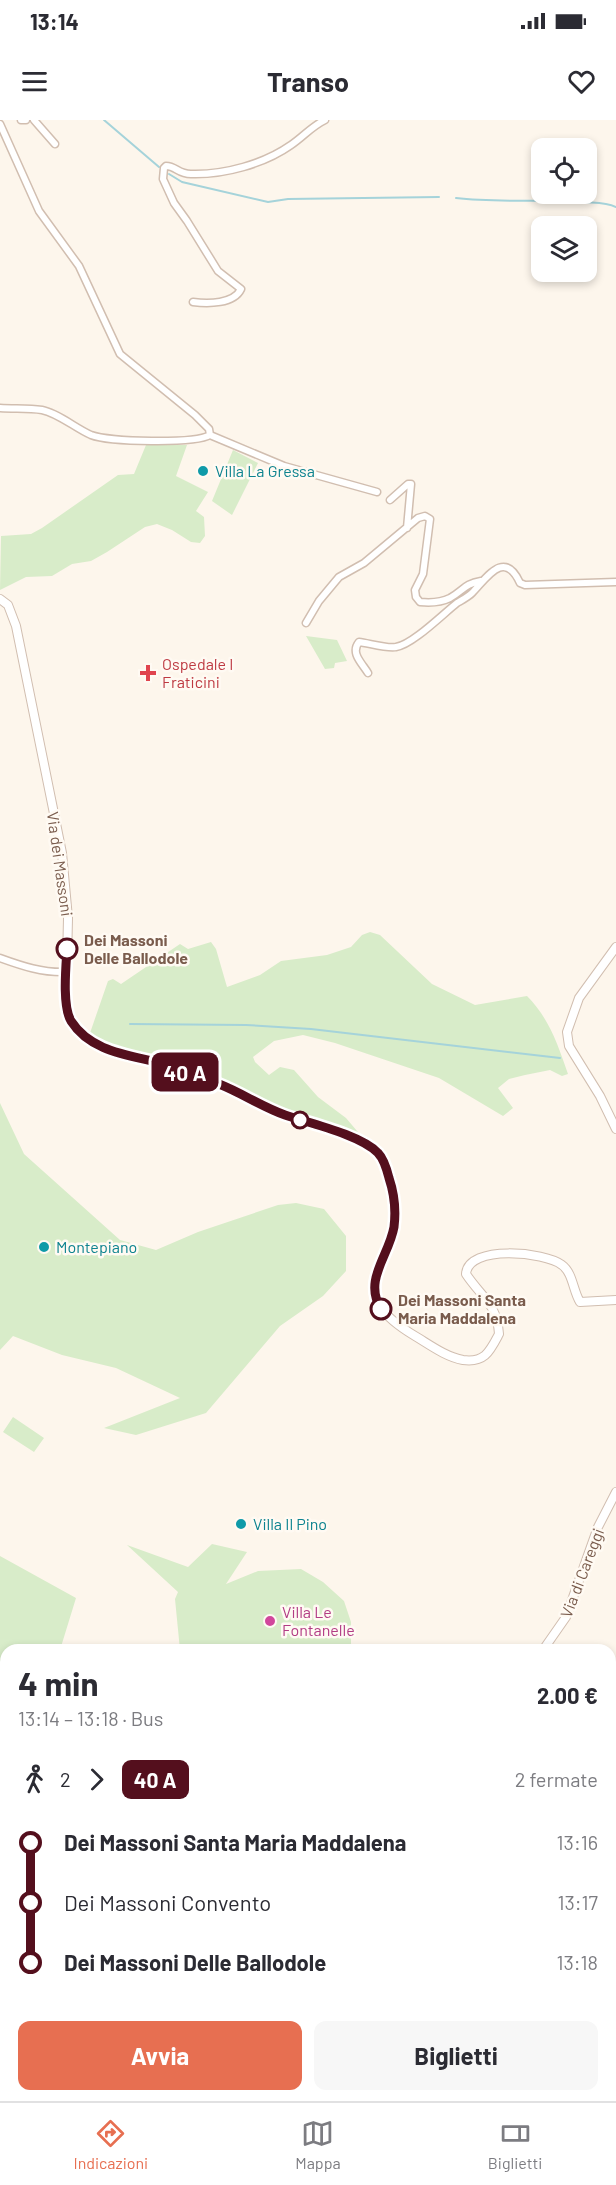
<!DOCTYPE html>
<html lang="it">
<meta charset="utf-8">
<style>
body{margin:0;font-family:Barlow,sans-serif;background:#f7f7f7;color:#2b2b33;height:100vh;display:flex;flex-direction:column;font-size:22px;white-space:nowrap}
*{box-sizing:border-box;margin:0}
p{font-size:20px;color:#7c7c81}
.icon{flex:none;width:33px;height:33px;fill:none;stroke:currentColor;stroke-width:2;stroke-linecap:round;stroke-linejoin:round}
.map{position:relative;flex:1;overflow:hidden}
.details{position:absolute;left:0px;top:1524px;width:616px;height:458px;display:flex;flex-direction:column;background:#fff;border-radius:18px 18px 0 0;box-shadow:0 3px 9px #0003}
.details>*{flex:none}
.badge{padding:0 12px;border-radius:9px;font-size:21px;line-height:39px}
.controls{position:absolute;left:531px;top:18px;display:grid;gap:12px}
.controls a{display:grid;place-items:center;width:66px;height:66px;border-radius:12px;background:#fff;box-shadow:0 3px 9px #0003;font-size:30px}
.map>.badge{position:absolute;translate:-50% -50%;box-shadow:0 0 0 3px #fff}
.legs{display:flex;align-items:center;gap:9px;height:66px;padding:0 18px;font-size:20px}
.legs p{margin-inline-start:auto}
.head{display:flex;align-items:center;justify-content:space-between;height:102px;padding:0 18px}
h1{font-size:33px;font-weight:700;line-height:45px}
.cta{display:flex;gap:12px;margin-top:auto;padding:12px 18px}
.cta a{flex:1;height:69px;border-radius:12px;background:#e76f51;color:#fff;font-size:24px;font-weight:700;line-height:69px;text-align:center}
.cta a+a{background:#f7f7f7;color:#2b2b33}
ul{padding:0 18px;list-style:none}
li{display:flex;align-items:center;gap:21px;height:60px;font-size:22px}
li i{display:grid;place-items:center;width:9px;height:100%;margin:0 8px;background:currentColor}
li i::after{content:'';width:15px;height:15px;margin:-8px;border:4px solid;border-radius:50%;background:#fff}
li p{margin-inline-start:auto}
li:first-child i{background:linear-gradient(#0000 50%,currentColor 0)}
li:last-child i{background:linear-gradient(currentColor 50%,#0000 0)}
.status{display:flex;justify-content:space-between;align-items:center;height:42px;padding:0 30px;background:#fff;direction:ltr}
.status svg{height:16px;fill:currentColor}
header{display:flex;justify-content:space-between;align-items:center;height:78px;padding:0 18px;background:#fff;font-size:27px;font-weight:700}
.tabs{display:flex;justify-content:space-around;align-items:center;height:84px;border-top:2px solid #e1e1e2;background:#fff;font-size:16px;color:#7c7c81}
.tabs a{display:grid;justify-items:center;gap:3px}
.tabs .selected{color:#e76f51}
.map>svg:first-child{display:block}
.green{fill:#d8ecc9}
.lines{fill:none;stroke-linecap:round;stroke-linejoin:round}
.stream{stroke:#a5d3da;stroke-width:2}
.minor-casing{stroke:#d1beb0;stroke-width:9}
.tertiary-casing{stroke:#d1beb0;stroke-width:10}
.minor{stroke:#fff;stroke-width:6}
.tertiary{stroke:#fff;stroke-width:8}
.line-1-casing{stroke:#fff;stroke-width:14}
.line-1{stroke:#540f1d;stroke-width:9}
.culture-dot{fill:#0f9aa8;stroke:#fffaf3;stroke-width:2}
.health-dot{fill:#e0444e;stroke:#fffaf3;stroke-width:2}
.stop-1-dot{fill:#fff;stroke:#540f1d;stroke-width:3}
.hotel-dot{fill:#d1479c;stroke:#fffaf3;stroke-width:2}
.labels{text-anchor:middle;stroke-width:5;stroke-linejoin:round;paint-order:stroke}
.culture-label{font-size:16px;fill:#0d838f;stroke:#fffaf3;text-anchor:start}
.health-label{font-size:16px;fill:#be3a42;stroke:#fffaf3;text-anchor:start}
.street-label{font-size:16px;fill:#7a5c4d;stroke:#fffaf3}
.stop-label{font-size:16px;font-weight:bold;fill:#7a5c4d;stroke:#fffaf3;text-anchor:start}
.hotel-label{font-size:16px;fill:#b23c85;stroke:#fffaf3;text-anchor:start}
</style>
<div class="status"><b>13:14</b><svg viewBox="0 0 49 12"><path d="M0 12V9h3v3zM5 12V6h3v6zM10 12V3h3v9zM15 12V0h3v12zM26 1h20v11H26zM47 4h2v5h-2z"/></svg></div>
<header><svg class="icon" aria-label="menu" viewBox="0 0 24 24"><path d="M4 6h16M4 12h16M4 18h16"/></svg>Transo<svg class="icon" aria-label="heart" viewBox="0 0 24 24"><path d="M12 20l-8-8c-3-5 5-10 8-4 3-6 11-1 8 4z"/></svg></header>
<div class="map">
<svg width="616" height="1981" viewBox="0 0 616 1981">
<rect width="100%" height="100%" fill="#fdf6ec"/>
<path class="green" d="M146,325H187L176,356L208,372L196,391L204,397L205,416L200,423L191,422L172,410L157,404L145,407L107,432L91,441L72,444L52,456L26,457L0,470L1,416L31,414L42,408L118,355L134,354Z
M233,330L258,343L232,395L212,381Z
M306,516L337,520L347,541L335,543L334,548L325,549Z
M370,812L380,815L432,864L475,885L527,876C549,898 558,925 568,954L562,956L550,950L525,955L509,959L498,968L513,988L503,996L439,958L335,923L303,915L274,921L253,937L255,942L269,955L280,947L294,950L318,977L346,998L363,1018H360L283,989L210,955L137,934L106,923L90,913L108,861L113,859L121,864L180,824L188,829L211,822L216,829L227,867L260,855L281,841L327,835L351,827L362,815Z
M0,983L24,1034L120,1120L156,1130L198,1112L278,1085L296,1083L324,1089L346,1116V1151L323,1176L280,1206L206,1293L136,1315L104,1308L180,1278L116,1248L62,1235L13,1216L0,1230Z
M13,1297L44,1318L34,1332L3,1312Z
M212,1424L247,1432L226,1464L258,1451L301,1449L323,1462L344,1481L351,1502V1530H180L175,1479L178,1472L127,1425L188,1447Z
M0,1436L76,1478L60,1530H6V1585L0,1586Z
M611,1786L616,1787V1953L610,1945Z
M0,1895L6,1898V1976H148L146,1981H0Z"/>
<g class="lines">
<path class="stream" d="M104,0L159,47
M169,54L182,62L268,82L288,79L439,77
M456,78C498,83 541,79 583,82C594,83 606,82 616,87
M130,904L246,905L311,909L560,938"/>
<g class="minor-casing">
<path id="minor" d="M21,0H26
M34,0L55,24
M0,4L39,91L79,146L120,234L195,295L209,309L210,315C195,324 109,322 91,315C75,308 58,293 42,290C28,288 14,289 0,288
M193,182C208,184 234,184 241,169L218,151L187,101L174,83L163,59L164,48L166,46C176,46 178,54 191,54C224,55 264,44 291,25C303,17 312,6 325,0
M210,315L284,346L377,372
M390,380L408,364H411L407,408
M306,503L319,481L339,457L364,443L418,398L425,396L430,399L423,454L415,470L416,477L420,482C430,483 442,482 450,478C464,470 464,464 481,461
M368,553C362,543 350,533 359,522C368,523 388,529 396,527C412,525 443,494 457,483C462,480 468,477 472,473C486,459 504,428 520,463L525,465L616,462
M0,838C22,846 43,853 66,852"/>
</g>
<g class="tertiary-casing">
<path id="tertiary" d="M0,479L8,485L16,506L62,733L68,798L66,886C70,902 80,915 95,924C118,937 145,938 169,946C186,951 204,957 220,964C241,973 260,986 281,994C308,1004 357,1013 377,1033C384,1039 388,1052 391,1061C395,1076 397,1096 393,1110C390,1122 383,1133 379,1144C366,1181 385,1198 415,1216C430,1225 446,1237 463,1240C485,1243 490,1231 499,1214C497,1183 481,1177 466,1154C468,1124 545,1132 562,1145C573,1153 573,1171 580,1182L616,1180
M616,827L579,878L567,912L569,926L600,976L616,1009
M543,1530L566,1497L598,1407L616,1372
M610,1674L616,1678
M406,1981L410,1976"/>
</g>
<use href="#minor" class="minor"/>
<use href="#tertiary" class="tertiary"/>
</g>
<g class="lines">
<g class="line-1-casing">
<path id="line-1" d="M67,829C66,846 62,886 71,901C92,934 134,935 168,945C185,950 203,957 219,964C242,973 262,987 285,995C309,1003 361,1015 378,1033C384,1039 387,1050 389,1058C394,1073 396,1091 394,1107C389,1136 363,1160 381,1189"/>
</g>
<use href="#line-1" class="line-1"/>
</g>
<g class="culture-dot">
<circle cx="203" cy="351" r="6"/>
<circle cx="44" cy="1127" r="6"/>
<circle cx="241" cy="1404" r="6"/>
</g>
<path class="health-dot" d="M145 544h6v6h6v6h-6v6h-6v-6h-6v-6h6z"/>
<g class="stop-1-dot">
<circle cx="67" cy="829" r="10"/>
<circle cx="300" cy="1000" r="8"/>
<circle cx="381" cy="1189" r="10"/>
</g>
<circle class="hotel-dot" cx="270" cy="1501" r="6"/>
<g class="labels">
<g class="culture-label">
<text x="215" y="357">Villa La Gressa</text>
<text x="56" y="1133">Montepiano</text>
<text x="253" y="1410">Villa Il Pino</text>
</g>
<g class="health-label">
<text x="162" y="550">Ospedale I<tspan x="162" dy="18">Fraticini</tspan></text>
</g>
<g class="street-label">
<text transform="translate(60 744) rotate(82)" y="6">Via dei Massoni</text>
<text transform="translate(582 1453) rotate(-69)" y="6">Via di Careggi</text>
</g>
<g class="stop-label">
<text x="84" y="826">Dei Massoni<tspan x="84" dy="18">Delle Ballodole</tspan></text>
<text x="398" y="1186">Dei Massoni Santa<tspan x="398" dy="18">Maria Maddalena</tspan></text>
</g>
<g class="hotel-label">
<text x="282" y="1498">Villa Le<tspan x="282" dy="18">Fontanelle</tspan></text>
</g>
</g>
</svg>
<div class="controls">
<a><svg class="icon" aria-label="locate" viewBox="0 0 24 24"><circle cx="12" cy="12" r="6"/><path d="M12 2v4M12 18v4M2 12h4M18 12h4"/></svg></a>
<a><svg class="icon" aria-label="layers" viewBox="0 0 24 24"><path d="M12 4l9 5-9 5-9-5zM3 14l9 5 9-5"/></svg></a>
</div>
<b class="badge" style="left:185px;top:952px;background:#540f1d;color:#fff">40 A</b>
<section class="details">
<div class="head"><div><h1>4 min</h1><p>13:14 – 13:18 · Bus</p></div><b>2.00 €</b></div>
<div class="legs"><svg class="icon" aria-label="walk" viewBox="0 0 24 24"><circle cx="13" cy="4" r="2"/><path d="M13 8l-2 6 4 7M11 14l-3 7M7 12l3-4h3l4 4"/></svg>2<svg class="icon" aria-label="forward" viewBox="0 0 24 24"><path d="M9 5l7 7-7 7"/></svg><b class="badge" style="background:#540f1d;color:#fff">40 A</b><p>2 fermate</p></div>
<ul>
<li><i style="color:#540f1d"></i><b>Dei Massoni Santa Maria Maddalena</b><p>13:16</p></li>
<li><i style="color:#540f1d"></i><span>Dei Massoni Convento</span><p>13:17</p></li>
<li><i style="color:#540f1d"></i><b>Dei Massoni Delle Ballodole</b><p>13:18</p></li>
</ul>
<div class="cta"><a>Avvia</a><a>Biglietti</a></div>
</section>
</div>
<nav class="tabs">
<a class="selected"><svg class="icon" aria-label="directions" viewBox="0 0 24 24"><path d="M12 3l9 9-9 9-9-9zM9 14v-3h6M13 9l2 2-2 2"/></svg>Indicazioni</a>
<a><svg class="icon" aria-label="map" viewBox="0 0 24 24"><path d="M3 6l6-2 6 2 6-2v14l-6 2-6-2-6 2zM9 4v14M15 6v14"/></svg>Mappa</a>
<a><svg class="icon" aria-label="tickets" viewBox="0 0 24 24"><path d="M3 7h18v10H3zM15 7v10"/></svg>Biglietti</a>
</nav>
